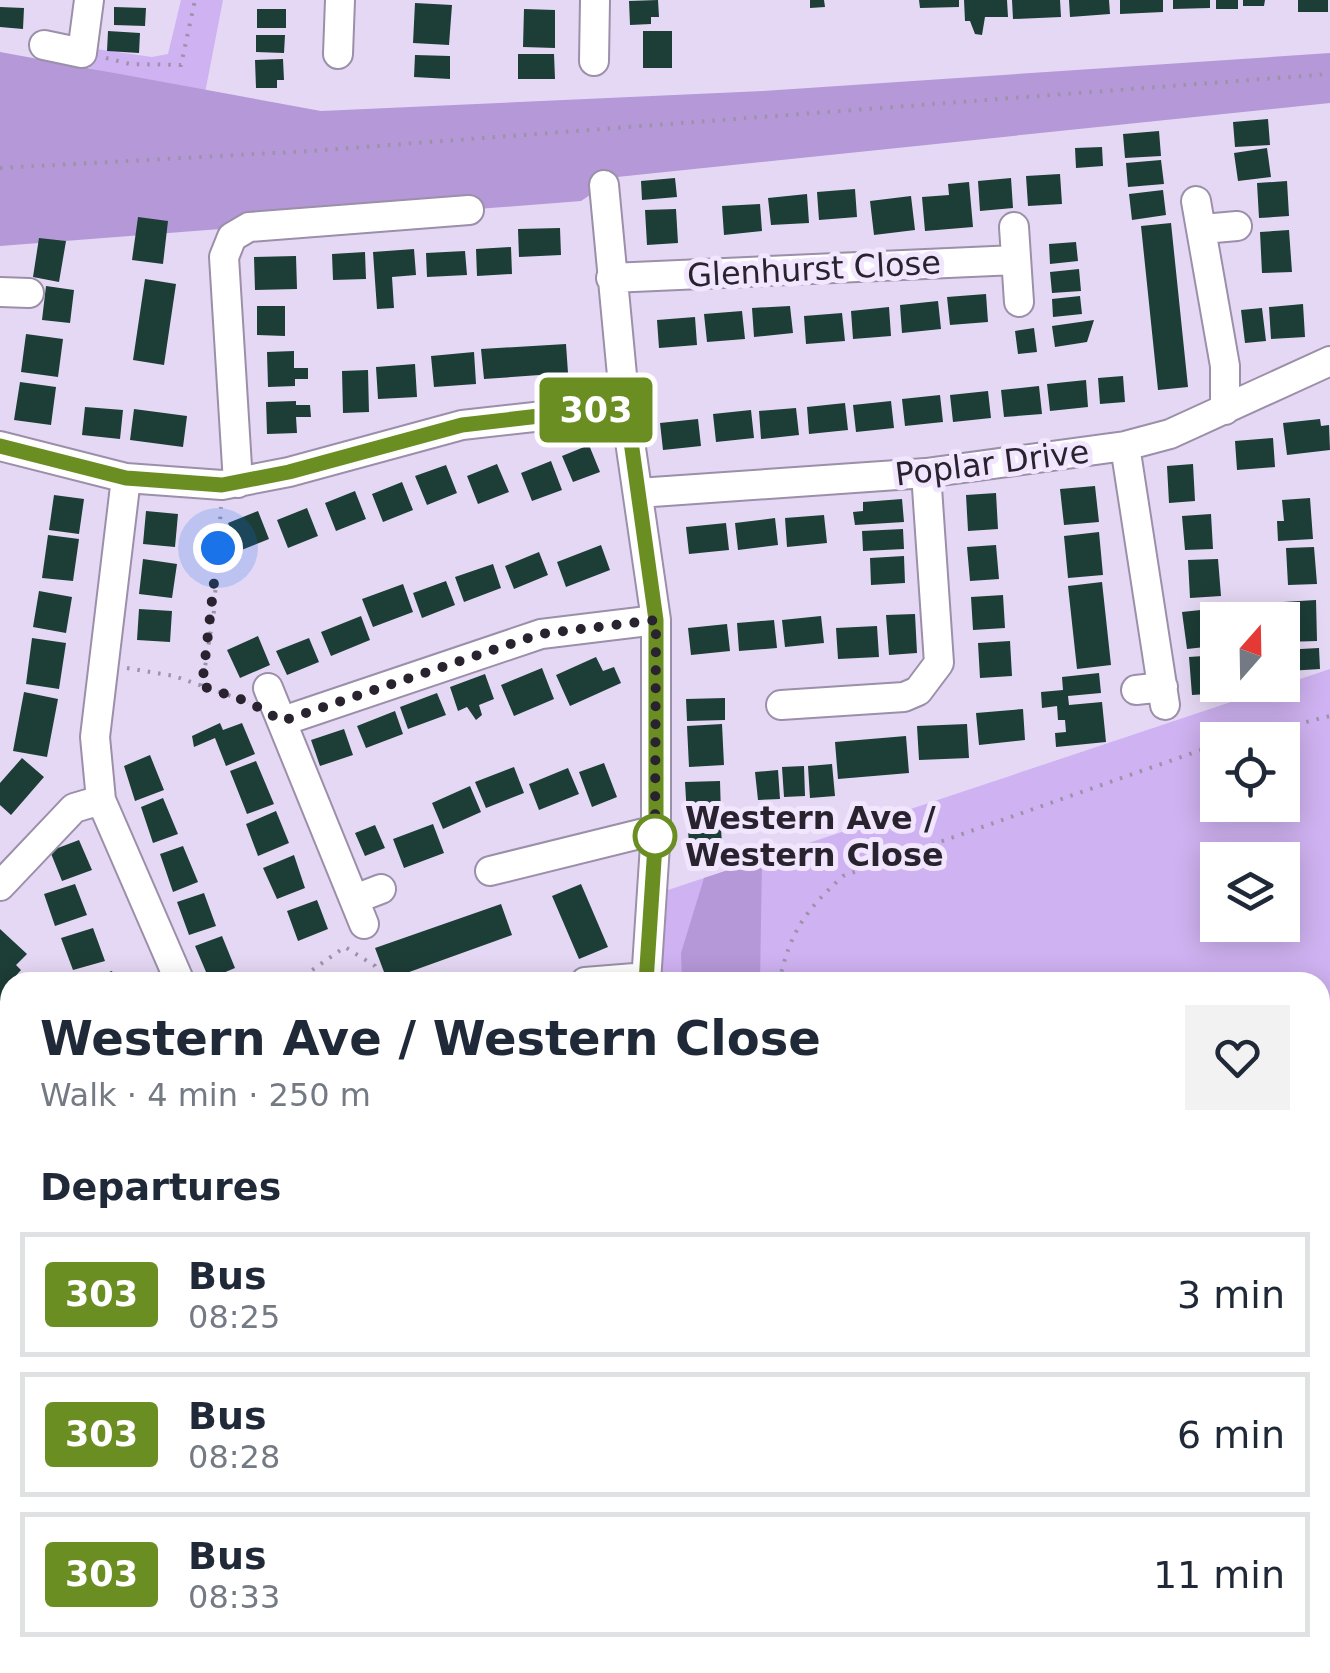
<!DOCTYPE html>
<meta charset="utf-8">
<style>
body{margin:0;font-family:"DejaVu Sans",sans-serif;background:#f2f2f3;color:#1f2937;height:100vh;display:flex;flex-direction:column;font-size:38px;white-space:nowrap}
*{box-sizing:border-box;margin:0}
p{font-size:32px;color:#747a83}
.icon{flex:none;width:55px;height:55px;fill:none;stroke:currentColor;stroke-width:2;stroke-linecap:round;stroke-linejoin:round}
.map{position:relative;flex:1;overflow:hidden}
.side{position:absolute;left:0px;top:972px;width:1330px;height:702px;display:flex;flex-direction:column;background:#fff;border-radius:30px 30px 0 0;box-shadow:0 5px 25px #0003}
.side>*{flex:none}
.badge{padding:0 20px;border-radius:8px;font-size:35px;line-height:65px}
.needle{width:65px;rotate:20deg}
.controls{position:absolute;left:1200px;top:602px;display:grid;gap:20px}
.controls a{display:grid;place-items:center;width:100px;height:100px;border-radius:0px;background:#fff;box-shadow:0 5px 25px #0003;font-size:50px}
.you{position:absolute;width:50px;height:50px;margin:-25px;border:8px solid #fff;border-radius:50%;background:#1a73e8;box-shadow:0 0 0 15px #1a73e833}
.map>.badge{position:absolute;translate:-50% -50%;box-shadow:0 0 0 5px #fff}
h2{padding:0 40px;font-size:38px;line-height:90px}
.round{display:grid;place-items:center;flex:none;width:105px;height:105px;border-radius:0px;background:#f2f2f3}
.summary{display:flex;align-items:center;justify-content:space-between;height:170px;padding:0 40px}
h1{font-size:48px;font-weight:600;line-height:75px}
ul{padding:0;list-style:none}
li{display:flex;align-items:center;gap:30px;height:125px;margin:0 20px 15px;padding:0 20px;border:5px solid #e0e1e3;border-radius:0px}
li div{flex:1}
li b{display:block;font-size:38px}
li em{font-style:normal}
li .badge{min-width:110px;font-weight:700;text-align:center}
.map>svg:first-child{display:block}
.green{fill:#cfb2f1;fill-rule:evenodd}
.forest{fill:#b598d7}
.building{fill:#1d3d37}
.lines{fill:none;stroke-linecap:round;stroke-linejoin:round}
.minor-casing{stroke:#9b8fa9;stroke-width:32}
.path{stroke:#9d93a9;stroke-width:4;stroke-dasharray:2.5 8;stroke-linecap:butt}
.minor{stroke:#fff;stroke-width:28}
.line-casing{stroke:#fff;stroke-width:22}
.line{stroke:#6b8e23;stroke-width:15}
.walk{stroke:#28232e;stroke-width:10;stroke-dasharray:0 18}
.stop-dot{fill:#fff;stroke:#6b8e23;stroke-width:5}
.labels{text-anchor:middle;stroke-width:10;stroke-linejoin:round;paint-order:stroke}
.street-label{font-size:32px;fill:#28232e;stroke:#f1e6fd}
.stop-label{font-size:32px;font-weight:bold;fill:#28232e;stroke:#f1e6fd;text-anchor:start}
</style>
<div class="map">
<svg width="1330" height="1673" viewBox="0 0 1330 1673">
<rect width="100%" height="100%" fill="#e5d8f4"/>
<path class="green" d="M181,0H223L205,93L89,68L96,49L152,57L168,54Z
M1330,669V1483L1320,1482V982H661L668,890ZM1218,740H1282V805H1218ZM1218,860H1282V925H1218Z
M850,1665H1122L1121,1673H851Z"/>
<path class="forest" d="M0,52L321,111L763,91L1330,53V103L617,177L581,201L0,246Z
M762,859L760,982H682L681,953L704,878Z
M0,1224L10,1239V1365L0,1351Z
M1320,1425H1330V1517L1320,1516Z
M241,1665H287L292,1673L219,1672Z"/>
<path class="building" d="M658,0L659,17H651V24L630,25L629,1Z
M810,0H824L825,7L810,8Z
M919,0H959V7L920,8Z
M964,0H1007L1008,17H985L982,35L975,34L970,21H965Z
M1012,0H1060L1061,17L1013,19Z
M1069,0H1109L1110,14L1070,17Z
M1120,0H1163V12L1120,14Z
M1173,0H1210V8L1173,9Z
M1216,0H1238V9H1216Z
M1243,0H1265L1264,6H1243Z
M1298,0H1328V12H1298Z
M415,3L452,5L449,45L413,43Z
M0,7L24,8L23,29L0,27Z
M114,7L146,8L145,26L114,25Z
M257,9H286V28H257Z
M524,9L555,10V48L523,47Z
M108,31L140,33L139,53L107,51Z
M643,31H672V68H643Z
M256,35H285L284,53L256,52Z
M518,54H554L555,79H518Z
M415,55L450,56V79L414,77Z
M283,59L284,80H277V88H256L255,60Z
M1268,119L1270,145L1235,147L1233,122Z
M1159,131L1161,156L1125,158L1123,134Z
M1102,147L1103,166L1076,168L1075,148Z
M1267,148L1271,177L1238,181L1234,153Z
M1161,160L1164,184L1128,187L1126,163Z
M1060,174L1062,204L1028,206L1026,176Z
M675,178L677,197L642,200L641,181Z
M1011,178L1013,208L980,211L978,181Z
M1287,181L1289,216L1259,218L1257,183Z
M969,182L973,227L925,231L922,197L949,195L948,184Z
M855,189L857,217L819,220L817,192Z
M1163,190L1166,215L1132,220L1129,194Z
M807,194L809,223L771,225L768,198Z
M911,196L915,230L874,235L870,201Z
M760,204L762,231L724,235L722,206Z
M676,209L678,243L647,245L645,210Z
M138,217L168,221L163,264L132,260Z
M1171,223L1188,387L1158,390L1141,226Z
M560,228L561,255L519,257L518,229Z
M1289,230L1292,272L1262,273L1260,232Z
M39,238L66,241L59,282L33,277Z
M1076,242L1078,261L1050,264L1049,244Z
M511,247L512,274L477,276L476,249Z
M414,249L416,275L392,277L394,308L377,309L373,252Z
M465,251L467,275L427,277L426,253Z
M365,252L366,279L333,280L332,254Z
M296,256L297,289L255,290L254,257Z
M1079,269L1081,291L1052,293L1050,272Z
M145,279L176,284L164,365L133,360Z
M46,286L74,290L70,323L42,320Z
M986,294L988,322L950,325L947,297Z
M1080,296L1082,314L1053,317L1052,299Z
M938,301L941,329L902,333L900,305Z
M1303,304L1305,337L1271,339L1269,307Z
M257,306H285V336L257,335Z
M790,306L793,333L754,337L752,308Z
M889,307L891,336L853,339L851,311Z
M1262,308L1266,341L1245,343L1241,310Z
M742,311L745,339L707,342L704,314Z
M842,313L845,341L806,344L804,316Z
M695,317L697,345L659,348L657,320Z
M1094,320L1087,342L1055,347L1052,326Z
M1034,328L1037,352L1018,354L1015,331Z
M26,334L63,339L58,377L21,372Z
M566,344L568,373L484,379L481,349Z
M294,351V368H308V379H295V386L268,387L267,352Z
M474,352L476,384L434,387L431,356Z
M415,364L417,397L378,399L376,367Z
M368,370L369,412L343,413L342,371Z
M1123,376L1125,402L1100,404L1098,378Z
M1086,380L1088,407L1050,411L1047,384Z
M20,382L56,387L51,425L14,420Z
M1039,386L1042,414L1004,417L1001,390Z
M988,391L991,418L953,422L950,395Z
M940,395L943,422L905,426L902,399Z
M296,401V405H310L311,417H296L297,433L267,434L266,402Z
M891,401L894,428L856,432L853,405Z
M845,403L848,430L809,434L807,407Z
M85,407L123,410L120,439L82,435Z
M796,408L799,435L761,439L759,411Z
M134,409L187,416L183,447L130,440Z
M751,410L754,438L716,442L713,414Z
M698,419L701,446L663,450L660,423Z
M1320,419L1321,426L1329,425L1330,450L1287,455L1283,423Z
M1273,438L1275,467L1237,470L1235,441Z
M589,445L600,472L573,482L562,456Z
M551,461L562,490L532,501L521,473Z
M497,464L509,492L478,504L467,476Z
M1193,464L1195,501L1169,503L1167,466Z
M446,465L457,493L427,505L415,476Z
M402,482L413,510L383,522L372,494Z
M1095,486L1099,522L1064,525L1060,489Z
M355,491L366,519L336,531L325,503Z
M996,493L998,529L968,531L966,495Z
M54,495L84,499L79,534L49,530Z
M1310,498L1313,539L1278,541L1277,521H1284L1282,500Z
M902,499L904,522L855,525L853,512L863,511V502Z
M307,508L318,536L288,548L277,520Z
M146,511L178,514L175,547L143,544Z
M258,511L269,539L239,551L228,523Z
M1211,514L1213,549L1185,550L1182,516Z
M824,515L827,543L787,547L785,518Z
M775,518L778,545L738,550L735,523Z
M726,523L729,550L689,554L686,527Z
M903,529L904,549L863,551L862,531Z
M1099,532L1103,575L1068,578L1064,536Z
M48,535L79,539L73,581L42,578Z
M601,545L610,570L566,587L557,562Z
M996,545L999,579L970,581L967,547Z
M1314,547L1317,584L1288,585L1286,548Z
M539,552L548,575L514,589L505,566Z
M904,556L905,583L871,585L870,558Z
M143,559L177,564L172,598L139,594Z
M1218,559L1221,596L1190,598L1188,560Z
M493,564L501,588L464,602L455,577Z
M446,581L455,605L422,618L413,593Z
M1102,582L1111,665L1077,669L1068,586Z
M403,584L413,612L373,627L362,599Z
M39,591L72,597L66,633L33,627Z
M1003,595L1005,628L973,630L971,597Z
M1316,600L1317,641L1284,642L1283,602Z
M139,609L172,611L170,642L137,640Z
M1210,609L1214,646L1187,649L1182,612Z
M915,614L917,653L889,655L886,615Z
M361,616L370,640L331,656L321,632Z
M821,616L824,643L785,647L782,620Z
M774,620L777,648L739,651L737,623Z
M727,624L730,651L691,655L688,628Z
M877,626L879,657L838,659L836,628Z
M258,636L270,665L240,678L227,650Z
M32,638L66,643L59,689L26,684Z
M309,638L319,662L287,675L276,651Z
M1010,641L1012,676L980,678L978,643Z
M1319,648L1320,669L1288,671L1282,667V650Z
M1218,655V685L1222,693L1192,695L1189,657Z
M596,657L603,671L614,667L621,683L570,706L556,675Z
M542,668L554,699L514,716L501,685Z
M1099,673L1101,693L1068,696L1069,705L1102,702L1106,742L1056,747L1055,733L1066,732L1065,720H1058L1057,706L1042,708L1041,692L1063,690L1062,677Z
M485,674L494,699L479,705L482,715L476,720L467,707L458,711L450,687Z
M24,692L58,699L47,757L13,751Z
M437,693L446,715L408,729L400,707Z
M725,698V720L687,721L686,699Z
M1023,709L1025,740L979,745L976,713Z
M395,711L403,734L366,748L357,726Z
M220,723L223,730L242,723L255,754L226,766L215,738L194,747L192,736Z
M722,724L724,765L689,767L687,726Z
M967,724L969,758L919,760L917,726Z
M344,729L353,755L320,766L311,740Z
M906,736L909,773L838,779L835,742Z
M150,755L164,790L135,801L124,766Z
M22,758L44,777L11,815L0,805V783Z
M256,761L274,804L247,814L230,771Z
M604,763L617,797L592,807L579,772Z
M832,764L835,796L810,798L808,766Z
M804,766L805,796L784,797L782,767Z
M514,767L524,793L486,808L475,782Z
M568,768L579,794L539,810L529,784Z
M778,770L780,799L758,800L755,772Z
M720,781L721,815L687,816L685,782Z
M470,786L481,812L443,829L432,803Z
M163,798L178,834L153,843L141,807Z
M276,811L289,843L258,856L246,824Z
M433,824L444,853L404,868L393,839Z
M375,825L385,848L365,856L355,833Z
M721,828L723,863L690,864L688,829Z
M79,840L92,870L62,881L50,851Z
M183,846L198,882L173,892L160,854Z
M294,855L305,888L277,899L263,868Z
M75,884L87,915L55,926L44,894Z
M581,884L608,947L579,959L552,896Z
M204,893L216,926L189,935L177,902Z
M317,900L328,929L298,941L287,911Z
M501,904L512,935L387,980L375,948Z
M93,928L105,961L73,970L61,938Z
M0,929L27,954L16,965L21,970L12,980L15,982H10V1012L3,1020L10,1026V1036L0,1047Z
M222,936L235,968L209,979L195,946Z
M112,971L116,982H80Z
M338,974L341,982H316Z
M10,1524V1569L0,1556V1531Z
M0,1657L13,1665L9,1673H0Z
M342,1665H353L357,1673H329Z
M461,1665H507L510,1673H465Z
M672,1665H770L750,1673H652Z"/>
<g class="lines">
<g class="minor-casing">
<path id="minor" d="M44,45L82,53L89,0
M338,54L340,0
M594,61L595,0
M604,185L625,407L656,620V830L646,982
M1196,201L1225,366V410
M1014,227L1019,302
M1203,229L1237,226
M611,278L1016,260
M0,292L29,293
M0,446L126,478L222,485L289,472L462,425L625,407
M1125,446L1165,705
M126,478L95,737L101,800L180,982
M238,483L224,257L232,237L249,227L469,210
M638,493L926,473L1125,446L1170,434L1330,361
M268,688L364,924
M1136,690L1163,687
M781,705L904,697L918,691L939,663L926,473
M283,721L541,634L656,620
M490,871L656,830
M0,886L74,808L101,800
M355,899L381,889
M585,982L647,977
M0,1607L10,1616
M369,1665L374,1673
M554,1665L556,1673"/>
</g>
<path class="path" d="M106,58L130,64L181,65L195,0
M0,168L311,151L1330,74
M127,668L174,676L248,702
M202,686L214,611L221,507
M1235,740L1330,716
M295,982L345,947L375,966L383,982
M779,982C790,932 805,911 843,876L1218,744
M0,1079L10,1075
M0,1224L10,1239
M0,1326L10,1339
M1320,1411L1330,1410
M262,1665L267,1673
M795,1673L796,1665
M890,1673L891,1665
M1079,1673V1665"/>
<use href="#minor" class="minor"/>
</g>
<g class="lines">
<g class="line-casing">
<path id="line" d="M0,446L126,478L222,485L289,472L462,425L626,406L656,620V830L646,982"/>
</g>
<use href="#line" class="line"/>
<path class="walk" d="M218,548L202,686L249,702L282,721L540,634L656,620L655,836"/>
</g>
<circle class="stop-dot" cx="655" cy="836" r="20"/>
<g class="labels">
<g class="street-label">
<text transform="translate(814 269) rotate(-3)" y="11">Glenhurst Close</text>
<text transform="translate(992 463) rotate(-7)" y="11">Poplar Drive</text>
</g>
<g class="stop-label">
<text x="685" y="829">Western Ave /<tspan x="685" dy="37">Western Close</tspan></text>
</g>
</g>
</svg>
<div class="controls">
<a><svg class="needle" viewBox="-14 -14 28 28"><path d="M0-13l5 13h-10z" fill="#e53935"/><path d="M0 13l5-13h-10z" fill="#747a83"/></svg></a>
<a><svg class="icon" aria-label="locate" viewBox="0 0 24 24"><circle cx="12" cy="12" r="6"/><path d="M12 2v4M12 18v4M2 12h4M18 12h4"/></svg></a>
<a><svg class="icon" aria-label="layers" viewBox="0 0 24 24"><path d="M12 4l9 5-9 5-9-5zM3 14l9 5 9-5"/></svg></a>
</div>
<div class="you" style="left:218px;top:548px"></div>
<b class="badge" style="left:596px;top:410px;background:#6b8e23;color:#fff">303</b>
<section class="side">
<div class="summary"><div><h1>Western Ave / Western Close</h1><p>Walk · 4 min · 250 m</p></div><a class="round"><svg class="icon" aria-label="heart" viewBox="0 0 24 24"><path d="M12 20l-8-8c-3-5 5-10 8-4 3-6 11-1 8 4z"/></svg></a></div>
<h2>Departures</h2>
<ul>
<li><span class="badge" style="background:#6b8e23;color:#fff">303</span><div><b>Bus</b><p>08:25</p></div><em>3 min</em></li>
<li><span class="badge" style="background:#6b8e23;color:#fff">303</span><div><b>Bus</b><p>08:28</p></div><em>6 min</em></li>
<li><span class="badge" style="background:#6b8e23;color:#fff">303</span><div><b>Bus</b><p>08:33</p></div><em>11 min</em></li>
</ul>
</section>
</div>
